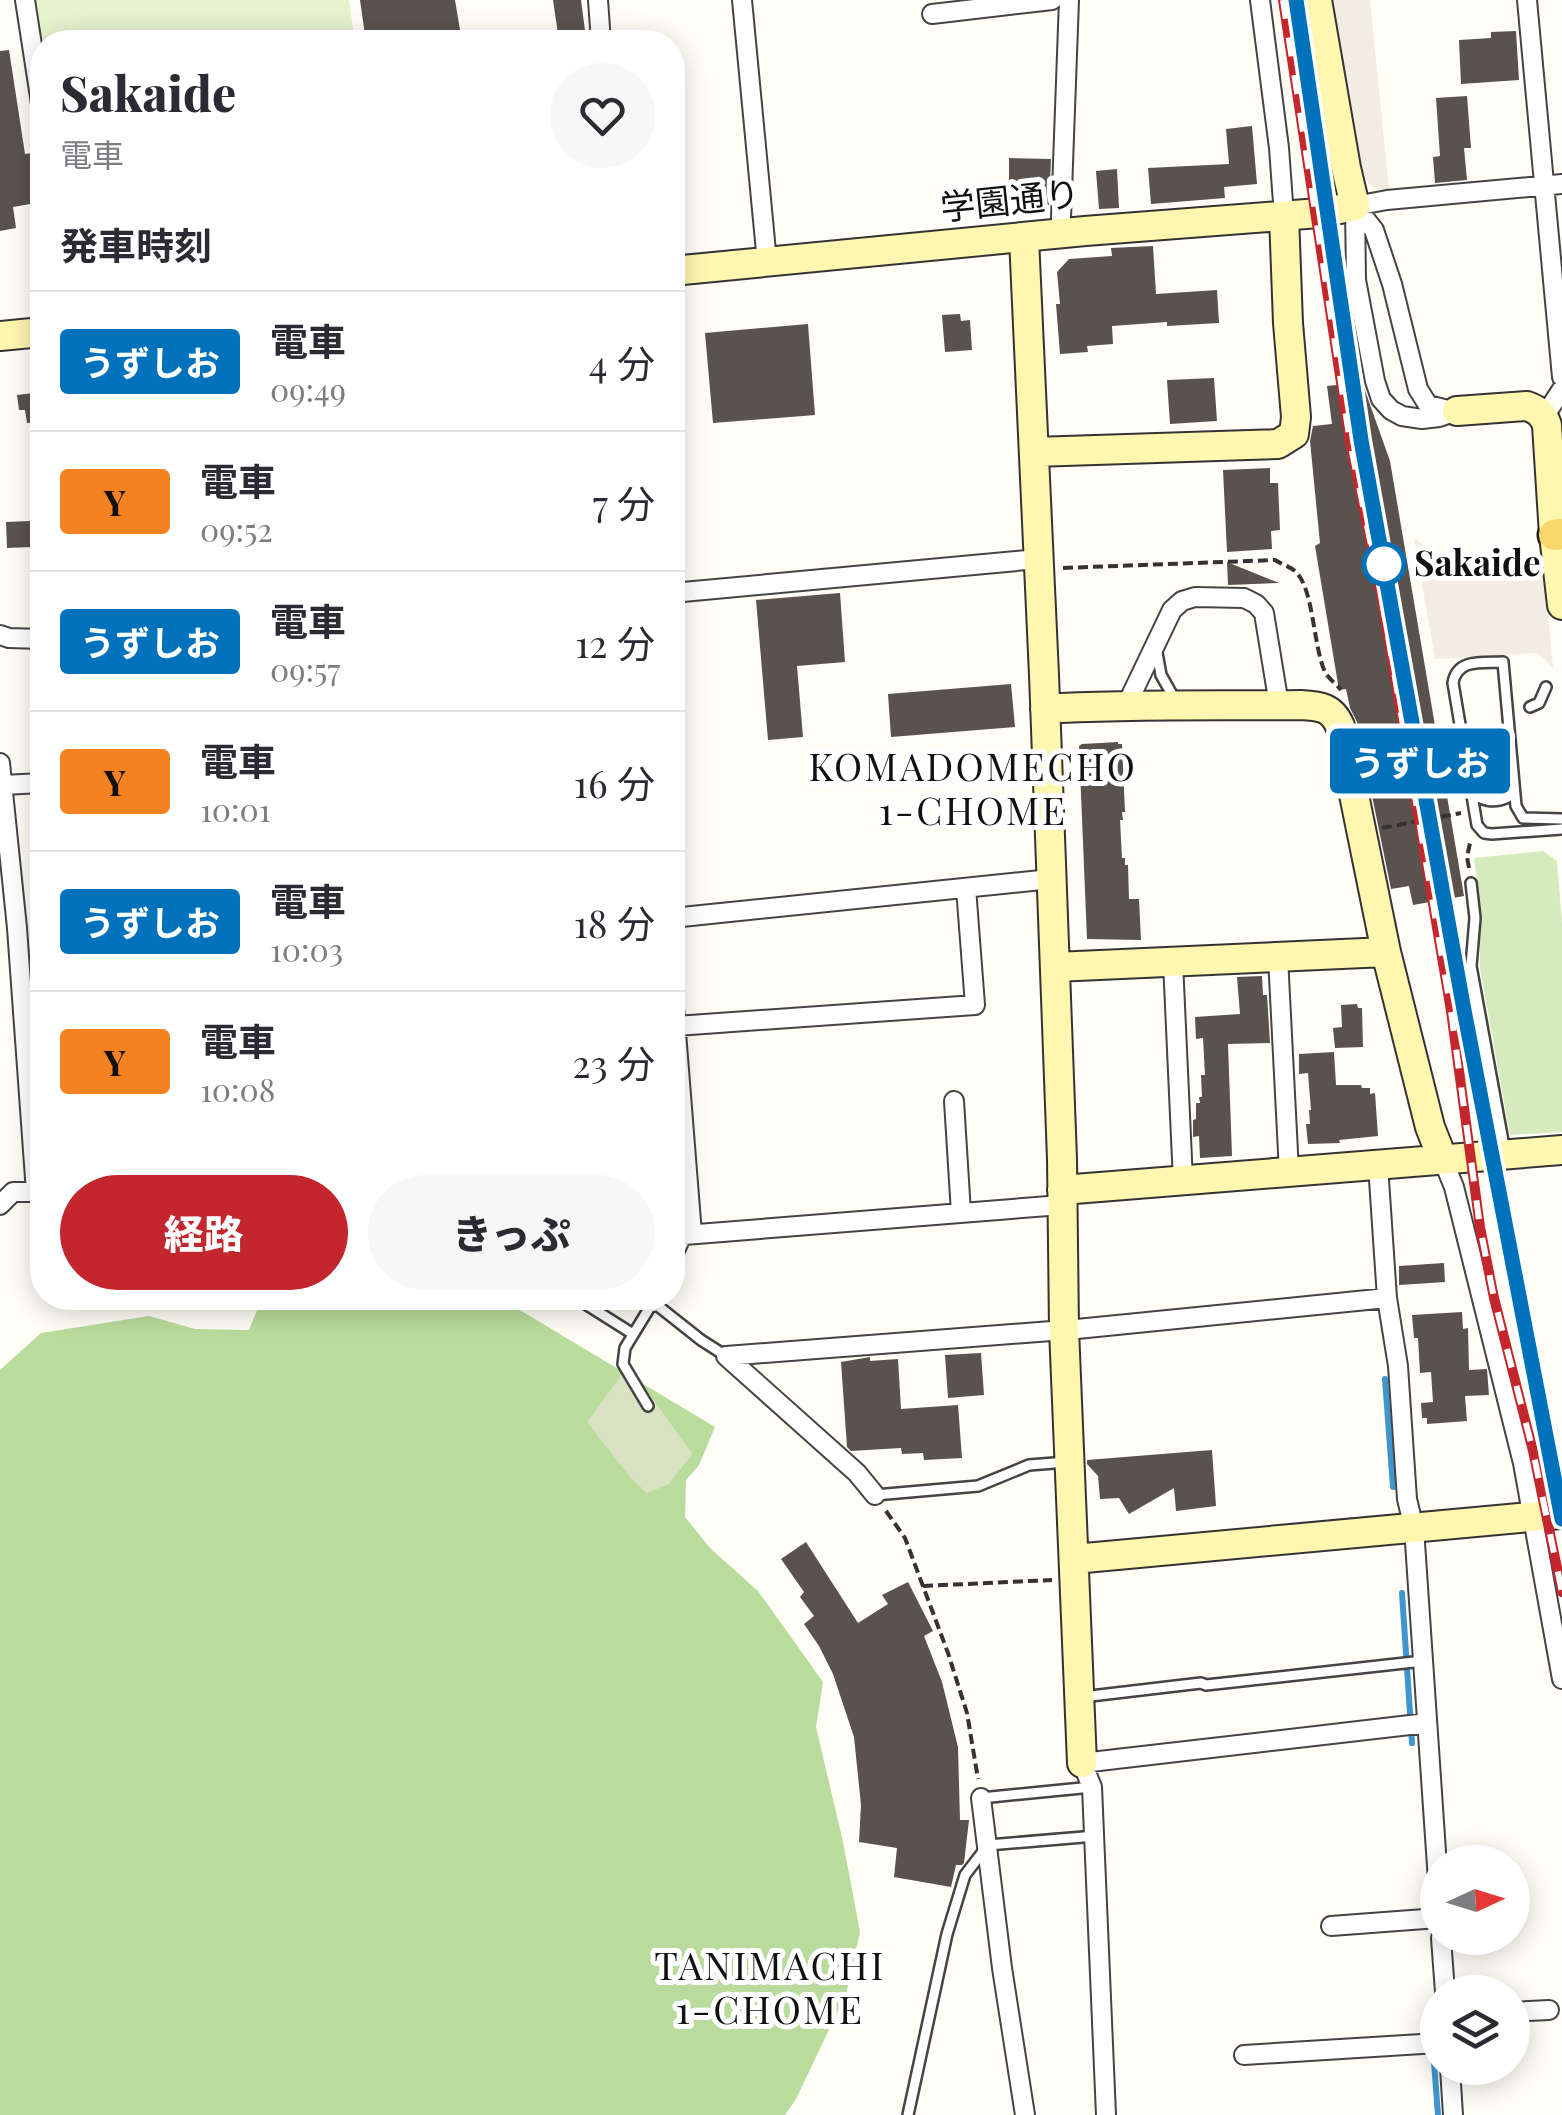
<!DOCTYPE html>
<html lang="ja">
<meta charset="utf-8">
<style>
body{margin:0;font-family:"Playfair Display","Noto Sans JP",serif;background:#f7f7f7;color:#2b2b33;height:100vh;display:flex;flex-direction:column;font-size:38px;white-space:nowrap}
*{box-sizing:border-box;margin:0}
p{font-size:32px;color:#7c7c81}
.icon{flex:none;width:55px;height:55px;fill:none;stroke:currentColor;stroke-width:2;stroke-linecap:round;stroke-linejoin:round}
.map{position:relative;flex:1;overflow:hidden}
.drawer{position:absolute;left:30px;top:30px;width:655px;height:1280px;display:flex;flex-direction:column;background:#fff;border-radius:40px;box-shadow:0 5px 25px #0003}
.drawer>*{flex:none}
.badge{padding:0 20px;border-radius:8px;font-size:35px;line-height:65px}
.needle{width:65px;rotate:86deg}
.controls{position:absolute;left:1420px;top:1845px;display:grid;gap:20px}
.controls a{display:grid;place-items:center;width:110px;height:110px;border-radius:50%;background:#fff;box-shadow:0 5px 25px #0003;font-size:50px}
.map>.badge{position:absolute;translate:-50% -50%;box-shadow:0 0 0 5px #fff}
h2{padding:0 30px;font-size:38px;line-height:90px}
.round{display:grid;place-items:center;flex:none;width:105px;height:105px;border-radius:52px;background:#f7f7f7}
.summary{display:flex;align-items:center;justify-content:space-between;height:170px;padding:0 30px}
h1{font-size:48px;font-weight:800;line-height:75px}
.button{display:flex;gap:20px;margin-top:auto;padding:20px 30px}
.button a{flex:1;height:115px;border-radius:60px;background:#c4262e;color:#fff;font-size:40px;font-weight:800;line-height:115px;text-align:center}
.button a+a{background:#f7f7f7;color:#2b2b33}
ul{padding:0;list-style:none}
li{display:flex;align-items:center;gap:30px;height:140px;padding:0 30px;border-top:2px solid #e1e1e2}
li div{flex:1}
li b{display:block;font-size:38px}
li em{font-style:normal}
li .badge{min-width:110px;font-weight:700;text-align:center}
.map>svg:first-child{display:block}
.green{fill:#d5ebbd}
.forest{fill:#b9dc9c}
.cemetery{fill:#d9e3c4}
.pitch{fill:#e6f2cf}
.plaza{fill:#f1ede2}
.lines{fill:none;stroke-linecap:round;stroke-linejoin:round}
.stream{stroke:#3f96cf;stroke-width:6}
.building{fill:#5a524d}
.lane-casing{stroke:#444;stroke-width:14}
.street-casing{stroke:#444;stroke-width:22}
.secondary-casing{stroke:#333;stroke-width:32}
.primary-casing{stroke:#222;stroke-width:35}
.path{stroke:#333;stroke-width:4;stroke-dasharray:10 5;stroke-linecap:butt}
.lane{stroke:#fff;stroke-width:9}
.street{stroke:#fff;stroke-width:18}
.secondary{stroke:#fff6b0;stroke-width:28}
.primary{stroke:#f9d66b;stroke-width:30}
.rail-casing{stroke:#c4262e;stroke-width:10}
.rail{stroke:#fff;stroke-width:6;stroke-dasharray:19;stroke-linecap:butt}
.line-casing{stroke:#fff;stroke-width:22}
.line{stroke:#0072bc;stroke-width:15}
.stop-dot{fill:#fff;stroke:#0072bc;stroke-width:5}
.labels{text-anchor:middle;stroke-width:10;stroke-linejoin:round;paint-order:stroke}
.street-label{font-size:35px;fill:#111;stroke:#fff}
.stop-label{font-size:35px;font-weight:bold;fill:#111;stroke:#fff;text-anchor:start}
.neighbourhood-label{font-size:38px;letter-spacing:2.5px;fill:#111;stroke:#fff}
</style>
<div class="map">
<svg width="1562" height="2115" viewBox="0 0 1562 2115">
<rect width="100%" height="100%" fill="#fffdf5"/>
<path class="green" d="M1543,851L1557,861L1562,923V1132L1510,1135L1480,968V904L1474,858Z"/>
<path class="forest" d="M262,1298H465L513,1306L715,1427L699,1465L686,1480L685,1517L710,1548L758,1591L823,1682L816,1727L843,1842L860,1932L846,1994L796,2099L785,2115H0V1370L41,1333L149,1316L195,1329L249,1330Z"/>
<path class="cemetery" d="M629,1365L692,1454L669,1484L647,1493L630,1477L587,1422Z"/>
<path class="pitch" d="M30,0H349L355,42H42V77Z"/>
<path class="plaza" d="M1332,0H1370L1389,189H1376L1367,182L1353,139Z
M1414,538L1436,555L1503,552L1511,553L1527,559L1541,575L1546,591L1553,669L1545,659L1537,653L1435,659Z"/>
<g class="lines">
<path class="stream" d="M1385,1379L1393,1487
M1402,1593L1412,1743
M1433,2049L1438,2115"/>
</g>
<path class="building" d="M360,0H455L462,42H366Z
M553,0H581L586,38L559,41Z
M1516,31L1519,80L1461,84L1459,40L1491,38V32Z
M9,50L25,154L39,152L42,175V202L13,207L16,228L0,231V51Z
M1467,96L1471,148H1464L1467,180L1435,183L1433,157L1440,156L1436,98Z
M1252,126L1257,184L1224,187L1225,198L1151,204L1148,168L1229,164L1226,129Z
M1009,158L1051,159L1049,205H1038L1039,187L1009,186Z
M1117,169L1119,208L1099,209L1096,171Z
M1153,246L1156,294L1217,290L1219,323L1167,326V322L1112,326L1113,344L1087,346L1088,352L1060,354L1056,304H1060L1057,272L1069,259L1112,256L1111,248Z
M960,314L961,321L970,320L972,350L945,352L942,315Z
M808,324L815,415L713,423L705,333Z
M1214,378L1217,421L1170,424L1167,380Z
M1362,382L1390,461L1464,896L1413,905L1409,886L1391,889L1357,722L1350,708L1346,689L1339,690L1315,546L1320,543L1310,441L1313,426L1332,424L1327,386Z
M42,392V422L27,423L25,410H19L17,395Z
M1270,468V483H1278L1280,530L1271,531L1272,549L1227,552L1223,470Z
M30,521L31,547L7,548L6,522Z
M1227,562L1279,583L1228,585Z
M840,593L845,662L797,666L803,737L768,740L756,600Z
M1011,684L1015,727L891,737L888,694Z
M1118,742V744H1122L1125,812H1122L1123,820H1120L1122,858H1125V865H1128L1129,899H1139L1141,940L1087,939L1079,746L1082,744Z
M1262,976L1263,995H1267L1270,1043L1228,1044L1232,1156L1200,1158L1199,1136L1193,1137V1120L1196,1119V1103H1200L1199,1097H1202L1201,1075H1205L1203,1038L1196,1039L1195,1017L1240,1014L1237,977Z
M1357,1004L1358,1008H1362L1363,1047L1335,1048L1333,1028L1342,1027L1341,1005Z
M1334,1052L1336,1085H1361L1362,1088H1370V1094L1375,1093L1378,1136L1339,1140L1340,1143L1308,1144L1306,1124H1310L1309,1110H1311L1308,1073L1299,1074V1054Z
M1444,1263L1445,1282L1399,1285V1266Z
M1462,1312L1463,1329L1468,1328L1469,1370L1487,1369L1489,1395L1465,1396L1467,1421L1427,1424V1418H1422L1421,1403L1433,1402L1431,1372L1420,1373L1418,1338H1414L1412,1315Z
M981,1353L984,1395L948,1398L945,1355Z
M870,1357V1361L898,1359L901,1409L958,1405L962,1458L924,1460L923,1453L902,1454L901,1448L851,1451L847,1447L841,1362Z
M1212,1450L1216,1506L1176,1511L1174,1488L1129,1514L1119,1498L1100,1499L1098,1476L1087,1464V1460Z
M806,1542L858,1623L888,1604L882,1595L908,1582L933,1631L924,1636L942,1682L958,1747L960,1820H969L964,1863L962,1865H956L951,1887L894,1877L897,1848L859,1842L861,1805L854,1737L833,1674L819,1646L804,1624L814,1616L800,1597L804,1592L781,1559Z"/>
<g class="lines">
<g class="lane-casing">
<path id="lane" d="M1157,653L1161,675L1174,698
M1530,707L1539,703L1546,687
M1471,791C1481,801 1494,804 1508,797L1513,785
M1562,819L1523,818L1516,806L1503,662C1483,663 1457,658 1453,683L1477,825L1484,833L1492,834L1562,829
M1471,883L1475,918L1471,966L1505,1152
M576,1298L633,1334
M648,1406L623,1364L625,1348L653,1302L701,1340L726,1356
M875,1495L978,1486L1029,1465L1067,1462
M1082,1697L1201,1683L1206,1685L1423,1661
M981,1798L1092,1787
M908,2115L947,1934L965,1875L988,1845L1095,1836"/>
</g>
<g class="street-casing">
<path id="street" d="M25,0L42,110
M598,0L601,42
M742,0L767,262
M1260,0L1279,148L1284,216
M1527,0L1562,377
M932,14L1052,0
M1355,206L1356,280L1375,381L1381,399L1391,410L1402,416L1422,419L1439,417L1457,411
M1355,206L1374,230L1392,284L1418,389L1428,405L1452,411
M1355,206L1387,200L1562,184
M1063,233L1061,218L1069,0
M1544,417L1562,389
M672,593L1038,559
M0,635L9,638L42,639
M1127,704L1172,610L1182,601L1195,597L1244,598L1256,604L1264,613L1279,705
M0,763L17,928L36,1192
M3,785L42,783
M672,918L1051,879
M1278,957L1289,1172
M1173,962L1183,1181
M672,982L692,1234
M676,1026L975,1005L966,888
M954,1101L961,1213
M1443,1160L1454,1187L1523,1463L1562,1679
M1378,1165L1387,1298L1398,1366L1407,1499L1414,1528L1438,1881
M0,1205L13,1192H42
M672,1236L1061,1205
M672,1257L682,1235
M653,1302L655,1298
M726,1356L1077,1329L1387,1298
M726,1356L857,1473L875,1495
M981,1798L1002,1968L1025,2115
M1331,1926L1438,1918
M1441,1938L1445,1992
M1512,2012L1549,2010
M1244,2055L1438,2043
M1450,2068L1453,2115
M1106,2115L1092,1787L1082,1763L1427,1723"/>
</g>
<g class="secondary-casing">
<path id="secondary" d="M1024,238L1044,675L1062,1159L1064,1329L1082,1763
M672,271L1085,231L1319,213L1355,206L1346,168L1317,0
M0,336L42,332
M1457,411L1527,406C1538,410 1543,414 1547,425L1554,535L1562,605
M1034,452L1278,444L1294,434L1296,417L1288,323L1284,216
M1045,709C1130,704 1216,706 1301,705C1320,706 1332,707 1340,726L1386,952L1430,1127L1443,1160
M1055,967L1386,952
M1062,1190L1562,1150
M1074,1559L1562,1514"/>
</g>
<g class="primary-casing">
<path id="primary" d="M1554,535L1562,534"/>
</g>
<path class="path" d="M1063,568L1275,560C1281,564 1291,567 1296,572C1314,590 1313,646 1325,672C1329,679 1336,684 1341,690
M1382,828L1461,813
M1469,868L1467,857L1470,843
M886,1511L905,1538L948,1653L967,1713L978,1779
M923,1586L1052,1580"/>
<use href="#lane" class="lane"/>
<use href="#street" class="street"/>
<use href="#secondary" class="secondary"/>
<use href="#primary" class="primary"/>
<g class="rail-casing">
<path id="rail" d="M1283,0L1350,442L1381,594L1451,1011L1480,1227L1494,1298L1533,1451L1562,1592
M1466,1024L1562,1520"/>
</g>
<use href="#rail" class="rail"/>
</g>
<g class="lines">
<g class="line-casing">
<path id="line" d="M1296,0L1361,440L1464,1010L1562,1519"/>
</g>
<use href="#line" class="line"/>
</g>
<circle class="stop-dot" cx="1384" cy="564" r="20"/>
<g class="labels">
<g class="street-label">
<text transform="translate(1010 201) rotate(-6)" y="12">学園通り</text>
</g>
<g class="stop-label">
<text x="1414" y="576">Sakaide</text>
</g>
<g class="neighbourhood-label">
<text x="973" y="781">KOMADOMECHO<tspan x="973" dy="44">1-CHOME</tspan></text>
<text x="770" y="1980">TANIMACHI<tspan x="770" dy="44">1-CHOME</tspan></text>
</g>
</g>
</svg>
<div class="controls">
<a><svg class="needle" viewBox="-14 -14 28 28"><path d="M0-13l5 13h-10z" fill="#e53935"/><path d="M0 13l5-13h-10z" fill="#7c7c81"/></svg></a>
<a><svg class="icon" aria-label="layers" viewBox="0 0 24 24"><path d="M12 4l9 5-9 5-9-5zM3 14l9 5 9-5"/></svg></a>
</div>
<b class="badge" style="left:1420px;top:761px;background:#0072bc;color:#fff">うずしお</b>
<section class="drawer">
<div class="summary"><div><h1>Sakaide</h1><p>電車</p></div><a class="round"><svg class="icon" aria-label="heart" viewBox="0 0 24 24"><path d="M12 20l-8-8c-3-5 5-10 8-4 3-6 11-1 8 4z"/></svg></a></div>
<h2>発車時刻</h2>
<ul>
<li><span class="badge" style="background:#0072bc;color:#fff">うずしお</span><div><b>電車</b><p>09:49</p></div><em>4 分</em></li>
<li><span class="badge" style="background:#f58220;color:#111">Y</span><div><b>電車</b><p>09:52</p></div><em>7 分</em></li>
<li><span class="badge" style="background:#0072bc;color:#fff">うずしお</span><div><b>電車</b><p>09:57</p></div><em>12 分</em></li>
<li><span class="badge" style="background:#f58220;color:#111">Y</span><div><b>電車</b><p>10:01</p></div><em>16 分</em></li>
<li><span class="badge" style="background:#0072bc;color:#fff">うずしお</span><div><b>電車</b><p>10:03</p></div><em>18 分</em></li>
<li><span class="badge" style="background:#f58220;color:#111">Y</span><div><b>電車</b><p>10:08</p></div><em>23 分</em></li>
</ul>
<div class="button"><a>経路</a><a>きっぷ</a></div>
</section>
</div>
